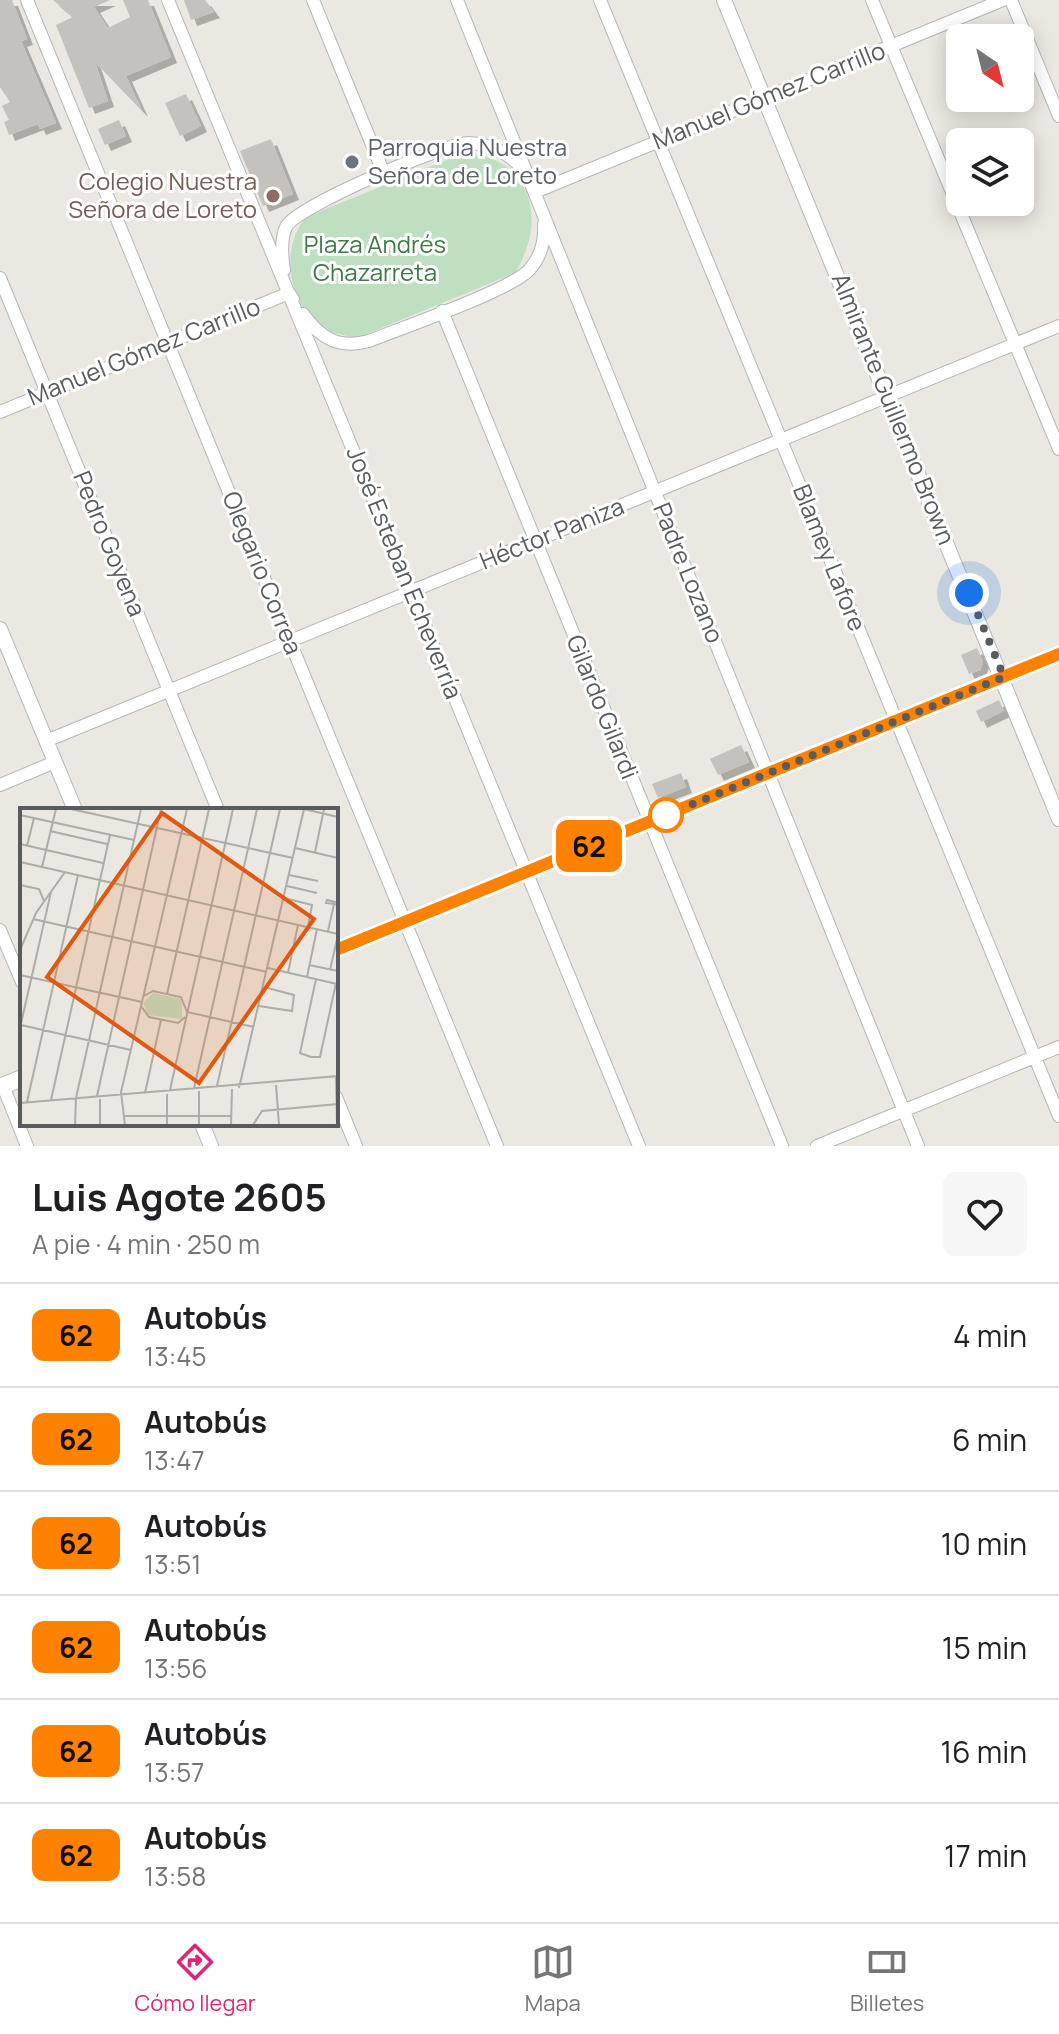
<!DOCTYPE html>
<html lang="es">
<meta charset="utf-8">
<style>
body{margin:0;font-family:Manrope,sans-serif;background:#f6f6f6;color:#202124;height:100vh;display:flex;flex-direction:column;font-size:30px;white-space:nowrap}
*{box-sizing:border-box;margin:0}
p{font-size:26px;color:#757577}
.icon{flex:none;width:44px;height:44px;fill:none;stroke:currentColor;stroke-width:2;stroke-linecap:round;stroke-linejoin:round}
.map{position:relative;height:1146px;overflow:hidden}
.drawer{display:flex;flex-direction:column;background:#fff;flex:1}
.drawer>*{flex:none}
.badge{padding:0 16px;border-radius:12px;font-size:28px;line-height:52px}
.needle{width:52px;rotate:145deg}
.controls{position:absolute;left:946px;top:24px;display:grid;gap:16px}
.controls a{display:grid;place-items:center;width:88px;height:88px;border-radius:12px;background:#fff;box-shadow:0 4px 20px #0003;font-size:40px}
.you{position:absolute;width:40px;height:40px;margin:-20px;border:6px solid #fff;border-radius:50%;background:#1a73e8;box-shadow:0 0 0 12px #1a73e833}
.map>.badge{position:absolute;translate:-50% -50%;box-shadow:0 0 0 4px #fff}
.round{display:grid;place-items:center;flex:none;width:84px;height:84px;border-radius:12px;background:#f6f6f6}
.headline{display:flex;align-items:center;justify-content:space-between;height:136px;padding:0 32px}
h1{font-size:38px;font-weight:700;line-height:60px}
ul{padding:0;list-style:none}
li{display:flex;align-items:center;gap:24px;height:104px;padding:0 32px;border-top:2px solid #e0e0e0}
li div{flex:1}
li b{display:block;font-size:30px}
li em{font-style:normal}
li .badge{min-width:88px;font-weight:700;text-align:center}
.menu{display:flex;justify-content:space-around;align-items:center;height:112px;border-top:2px solid #e0e0e0;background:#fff;font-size:22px;color:#757577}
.menu a{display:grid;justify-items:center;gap:4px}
.menu .active{color:#db2777}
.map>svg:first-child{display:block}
.green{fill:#bfdfc1}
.building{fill:#c5c2bd;filter:url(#shadow)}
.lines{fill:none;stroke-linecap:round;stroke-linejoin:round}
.minor-casing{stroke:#b3b5b9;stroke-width:14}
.tertiary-casing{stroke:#b3b5b9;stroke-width:16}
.secondary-casing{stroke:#b2b4b9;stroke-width:18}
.minor{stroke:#fff;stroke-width:12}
.tertiary{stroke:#fff;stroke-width:14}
.secondary{stroke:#fff;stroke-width:16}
.line-casing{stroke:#fff;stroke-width:18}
.line{stroke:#ff8100;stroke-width:12}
.walk{stroke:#595b5f;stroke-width:8;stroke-dasharray:0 14.4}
.worship-dot{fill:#6b7280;stroke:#fff;stroke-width:3}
.education-dot{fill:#8d6e63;stroke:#fff;stroke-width:3}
.stop-dot{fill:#fff;stroke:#ff8100;stroke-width:4}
.labels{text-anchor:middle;stroke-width:6;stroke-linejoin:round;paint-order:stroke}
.street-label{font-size:24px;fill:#595b5f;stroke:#fff}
.worship-label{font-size:24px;fill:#5b616d;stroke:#fff;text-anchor:start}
.education-label{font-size:24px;fill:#785e54;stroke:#fff;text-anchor:end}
.park-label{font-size:24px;fill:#3d7a43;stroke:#fff}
.inset-road{fill:none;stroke:#acaca8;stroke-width:2}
.view{fill:#e15910;fill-opacity:0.15;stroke:#e15910;stroke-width:4}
.inset-edge{fill:none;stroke:#595b5f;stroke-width:4}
</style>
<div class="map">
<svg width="1059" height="1146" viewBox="0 0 1059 1146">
<defs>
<filter id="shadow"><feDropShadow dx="6" dy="6" stdDeviation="0" flood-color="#0004"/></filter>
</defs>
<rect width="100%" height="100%" fill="#eae8e0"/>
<path class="green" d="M464,153C532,157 548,220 515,273L357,338C343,335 327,333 316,323C287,296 281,247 306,217Z"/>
<path class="building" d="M0,0H12L27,39L21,41L56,123L40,129L38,124L9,135L4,122L9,120L2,106L10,102L0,87Z
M53,0H110L94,7L108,28L130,17L123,0H148L171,57L126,76L142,111L95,62L108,101L89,108L56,25L73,17Z
M184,0H205L214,12L191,20Z
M186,94L201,126L180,136L165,103Z
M119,120L126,136L105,145L98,129Z
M271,139L293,194L263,206L240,151Z
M977,648L983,662L980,670L969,674L961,655Z
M999,700L1004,711L981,722L976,711Z
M741,745L749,762L718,775L710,759Z
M681,773L686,787L658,798L652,784Z"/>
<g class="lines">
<g class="minor-casing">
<path id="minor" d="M27,0L497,1146
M168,0L639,1146
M313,0L384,174
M457,0L918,1146
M600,0L1059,1116
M872,0L1059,449
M1011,0L1059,116
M535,192L1003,0
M284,270C282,257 280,240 286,227C295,207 445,143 469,143C488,144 512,153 522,170
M0,278L218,810
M442,311L782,1146
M303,314C321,339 339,349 369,341C401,328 511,290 529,270C541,257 545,241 544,224
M0,412L289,293L293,299
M46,741L1059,326
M0,785L55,762
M0,930L22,982
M3,1086L27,1146
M336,1097L356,1146
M817,1146L1059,1047"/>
</g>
<g class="tertiary-casing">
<path id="tertiary" d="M724,0L1059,819
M0,629L75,810
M202,1124L211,1146"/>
</g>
<g class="secondary-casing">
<path id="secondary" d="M336,950L1059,654
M0,1087L22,1078"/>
</g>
<use href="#minor" class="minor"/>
<use href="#tertiary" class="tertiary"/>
<use href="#secondary" class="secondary"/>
</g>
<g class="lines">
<g class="line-casing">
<path id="line" d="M336,950L1059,654"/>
</g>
<use href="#line" class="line"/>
<path class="walk" d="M666,815L1004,677L969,593"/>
</g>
<circle class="worship-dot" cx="352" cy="162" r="8"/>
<circle class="education-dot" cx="273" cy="196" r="8"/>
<circle class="stop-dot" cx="666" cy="815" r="16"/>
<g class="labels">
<g class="street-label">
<text transform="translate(769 96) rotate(-22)" y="8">Manuel Gómez Carrillo</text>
<text transform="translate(144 352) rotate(-22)" y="8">Manuel Gómez Carrillo</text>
<text transform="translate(893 409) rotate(68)" y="8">Almirante Guillermo Brown</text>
<text transform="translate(552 534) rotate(-22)" y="8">Héctor Paniza</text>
<text transform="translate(109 544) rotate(68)" y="8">Pedro Goyena</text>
<text transform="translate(829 558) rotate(68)" y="8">Blamey Lafore</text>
<text transform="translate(262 573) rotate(68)" y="8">Olegario Correa</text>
<text transform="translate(404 573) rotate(68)" y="8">José Esteban Echeverría</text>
<text transform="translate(688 573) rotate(68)" y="8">Padre Lozano</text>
<text transform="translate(602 707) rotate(68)" y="8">Gilardo Gilardi</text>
</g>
<g class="worship-label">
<text x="368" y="156">Parroquia Nuestra<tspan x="368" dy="28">Señora de Loreto</tspan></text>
</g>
<g class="education-label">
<text x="257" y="190">Colegio Nuestra<tspan x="257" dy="28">Señora de Loreto</tspan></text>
</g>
<g class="park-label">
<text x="375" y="253">Plaza Andrés<tspan x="375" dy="28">Chazarreta</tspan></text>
</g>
</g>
<g transform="translate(20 808)">
<rect width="318" height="318" fill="#eae8e0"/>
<path d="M133,185L162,191V211L128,207L123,195Z" fill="#bfdfc1"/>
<path class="inset-road" d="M51,1L273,50M284,1L318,9M0,7L114,32M30,23L87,36M0,36L83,55M7,38L14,10M275,40L318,50M295,44L304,1M0,54L318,126M22,59L36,1M269,67L298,73M0,77L19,81L24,93M267,78L297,85M264,90L292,97L288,119M13,111L247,164M308,123L314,96L315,94L307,92L306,95L314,96L318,97M0,142L16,105L45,64M289,157L318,163M248,160L317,176M310,162L318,127M268,165L278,117M0,167L122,194M287,169L297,121M147,186L189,1M124,188L133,183L161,189L167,204L234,219M121,198L129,209L158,215L165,209M239,198L272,203L274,187L244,179M1,217L111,242M0,220L31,84M291,249L280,245L296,171M291,249H300L316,175M316,268L317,317M256,277L259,317M197,278L260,1M174,280L237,1M219,280L284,1M150,282L213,1M125,285L141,212M77,288L141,1M80,291V317M31,292L90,27M7,294L58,67M0,295L318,268M105,308H211M55,317L56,290L121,1M105,317L101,284L167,1M147,317V286M179,317V283M211,317L212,281M233,317L242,303L318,296"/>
<path class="view" d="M142,5L294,111L179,275L27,169Z"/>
<rect width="318" height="318" class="inset-edge"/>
</g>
</svg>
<div class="controls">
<a><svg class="needle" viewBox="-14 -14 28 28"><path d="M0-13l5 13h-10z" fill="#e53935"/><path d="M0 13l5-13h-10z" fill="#757577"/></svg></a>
<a><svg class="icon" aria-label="layers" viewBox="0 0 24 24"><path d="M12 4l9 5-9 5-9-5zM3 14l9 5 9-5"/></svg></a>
</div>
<div class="you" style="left:969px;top:593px"></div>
<b class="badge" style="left:589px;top:846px;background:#ff8100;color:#111">62</b>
</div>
<section class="drawer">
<div class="headline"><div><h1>Luis Agote 2605</h1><p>A pie · 4 min · 250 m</p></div><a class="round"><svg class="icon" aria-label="heart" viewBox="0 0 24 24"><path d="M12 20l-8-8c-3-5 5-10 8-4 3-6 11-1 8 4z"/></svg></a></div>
<ul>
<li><span class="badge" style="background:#ff8100;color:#111">62</span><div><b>Autobús</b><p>13:45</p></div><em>4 min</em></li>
<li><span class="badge" style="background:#ff8100;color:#111">62</span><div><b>Autobús</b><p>13:47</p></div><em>6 min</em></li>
<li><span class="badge" style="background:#ff8100;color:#111">62</span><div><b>Autobús</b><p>13:51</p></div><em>10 min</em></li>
<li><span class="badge" style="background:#ff8100;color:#111">62</span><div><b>Autobús</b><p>13:56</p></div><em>15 min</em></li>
<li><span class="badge" style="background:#ff8100;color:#111">62</span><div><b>Autobús</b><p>13:57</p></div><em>16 min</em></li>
<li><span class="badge" style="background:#ff8100;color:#111">62</span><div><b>Autobús</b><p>13:58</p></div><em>17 min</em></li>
</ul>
</section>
<nav class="menu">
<a class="active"><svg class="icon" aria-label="directions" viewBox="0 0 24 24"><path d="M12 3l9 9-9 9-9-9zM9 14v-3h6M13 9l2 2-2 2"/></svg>Cómo llegar</a>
<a><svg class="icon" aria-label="map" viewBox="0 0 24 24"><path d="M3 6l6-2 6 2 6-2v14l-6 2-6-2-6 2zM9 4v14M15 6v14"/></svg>Mapa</a>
<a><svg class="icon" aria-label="tickets" viewBox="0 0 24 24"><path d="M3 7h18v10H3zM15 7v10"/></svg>Billetes</a>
</nav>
